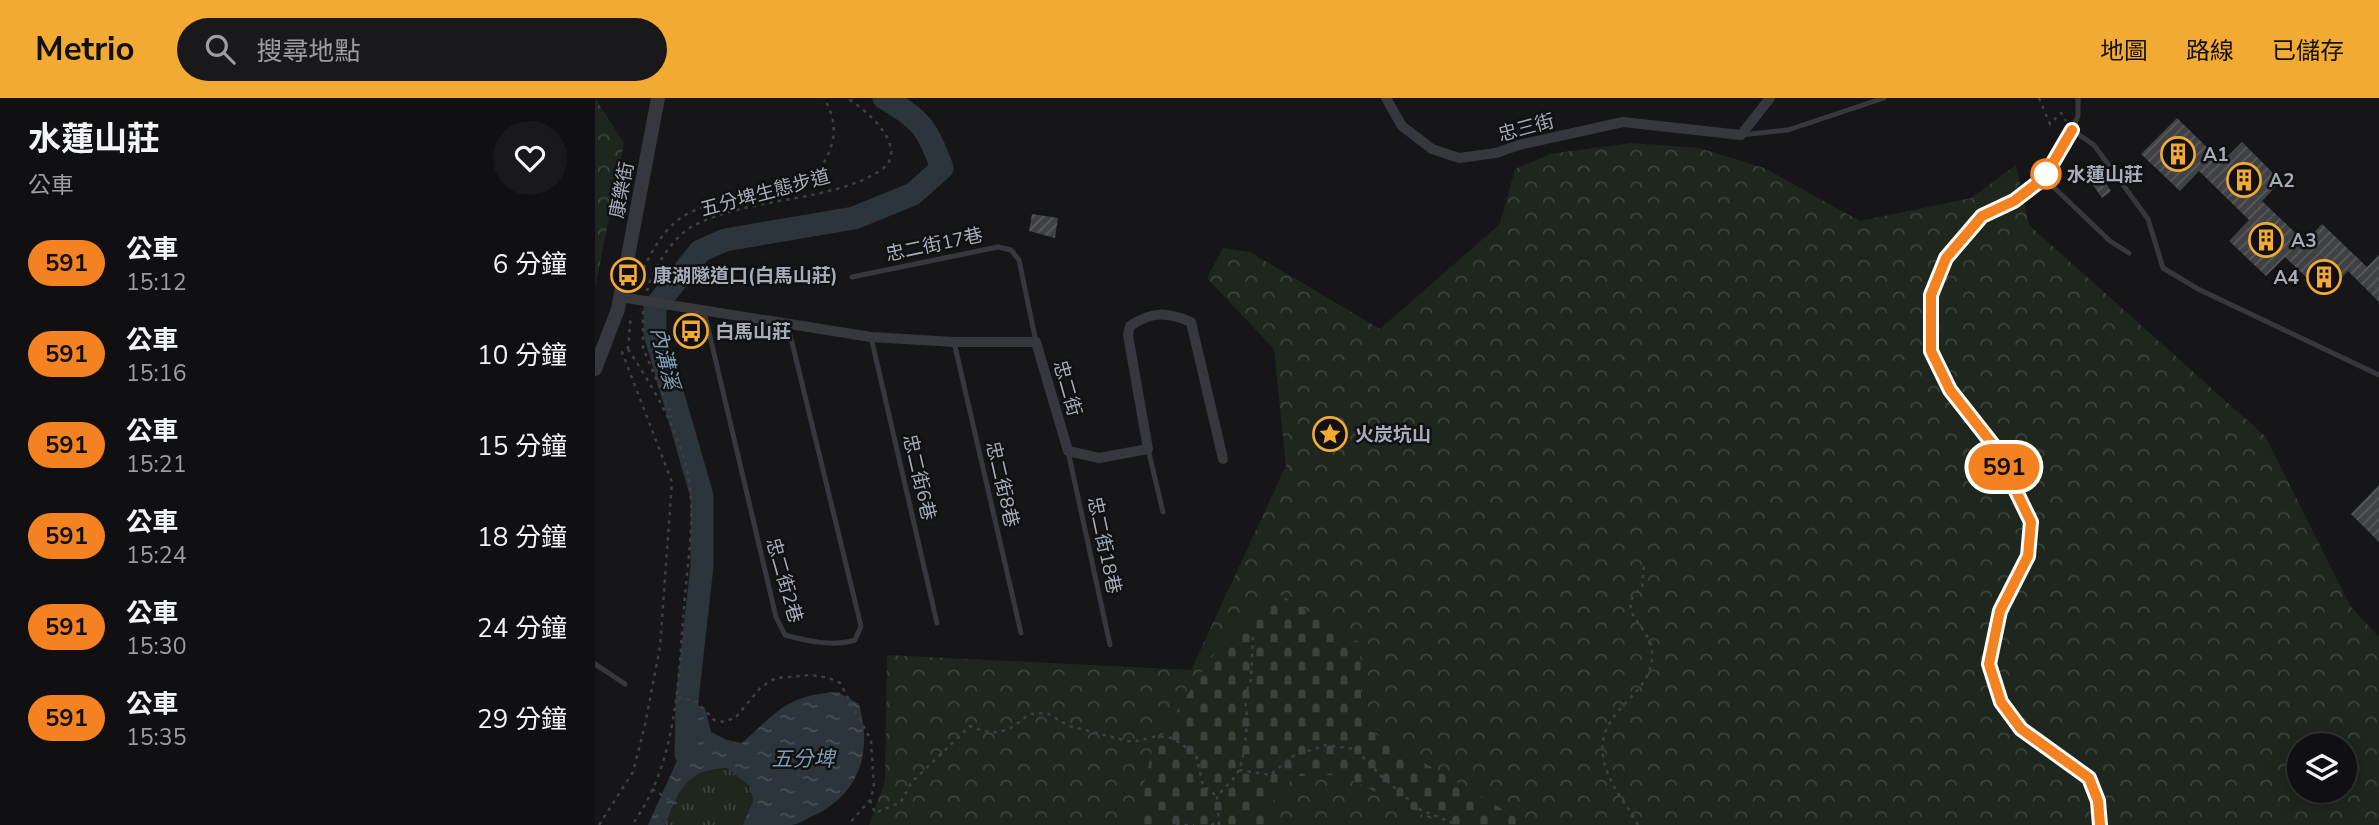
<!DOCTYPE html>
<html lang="zh-TW">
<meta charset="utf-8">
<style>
body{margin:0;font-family:"Nunito Sans","Noto Sans TC",sans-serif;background:#19191b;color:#f1f3f6;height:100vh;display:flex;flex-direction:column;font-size:26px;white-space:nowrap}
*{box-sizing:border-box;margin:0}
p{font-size:23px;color:#9c9d9f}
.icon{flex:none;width:38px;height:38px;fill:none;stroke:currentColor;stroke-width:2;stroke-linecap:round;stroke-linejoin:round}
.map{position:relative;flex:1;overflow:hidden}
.side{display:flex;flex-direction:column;background:#101012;width:595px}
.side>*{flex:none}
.badge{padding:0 14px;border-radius:23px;font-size:24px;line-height:46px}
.tools{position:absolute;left:1692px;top:635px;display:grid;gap:14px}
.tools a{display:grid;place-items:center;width:70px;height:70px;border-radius:50%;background:#101012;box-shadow:0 4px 18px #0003,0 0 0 2px #303032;font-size:35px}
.map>.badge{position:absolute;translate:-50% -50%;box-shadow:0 0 0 4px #fff}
.round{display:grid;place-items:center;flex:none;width:74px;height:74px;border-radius:37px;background:#19191b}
.summary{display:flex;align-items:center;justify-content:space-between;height:119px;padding:0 28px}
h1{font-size:33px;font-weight:700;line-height:52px}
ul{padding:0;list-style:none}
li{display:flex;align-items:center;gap:21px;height:91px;padding:0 28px}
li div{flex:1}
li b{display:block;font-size:26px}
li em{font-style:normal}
li .badge{min-width:77px;font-weight:700;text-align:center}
header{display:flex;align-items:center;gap:42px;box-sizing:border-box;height:98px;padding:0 35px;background:#f3aa32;color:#111}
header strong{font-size:33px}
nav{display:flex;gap:38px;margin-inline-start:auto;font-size:24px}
.search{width:490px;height:63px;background:#19191b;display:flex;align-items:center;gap:18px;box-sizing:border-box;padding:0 24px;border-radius:38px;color:#9c9d9f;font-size:26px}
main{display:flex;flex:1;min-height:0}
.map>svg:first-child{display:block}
.grass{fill:url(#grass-tufts)}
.forest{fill:url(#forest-crowns);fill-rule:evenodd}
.cemetery{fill:url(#cemetery-stones)}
.water{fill:url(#water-ripples)}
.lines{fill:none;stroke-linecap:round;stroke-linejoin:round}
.river{stroke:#2c353c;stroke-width:23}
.building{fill:url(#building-hatch)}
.path{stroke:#3d3f44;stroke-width:2.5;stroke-dasharray:3.5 5;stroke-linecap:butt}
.service{stroke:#37383d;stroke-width:5}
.minor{stroke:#37383d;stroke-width:10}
.tertiary{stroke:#37383d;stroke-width:14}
.line-casing{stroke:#fff;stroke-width:16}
.line{stroke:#f58220;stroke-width:10}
.stop-dot{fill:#fff;stroke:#f58220;stroke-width:3.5}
.labels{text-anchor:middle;stroke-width:5;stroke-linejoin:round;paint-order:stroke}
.street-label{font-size:19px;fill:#a7adb8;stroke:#111113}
.poi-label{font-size:19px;font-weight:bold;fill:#a7adb8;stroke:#111113;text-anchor:start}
.stop-label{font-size:19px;font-weight:bold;fill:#a7adb8;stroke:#111113;text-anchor:start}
.water-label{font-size:21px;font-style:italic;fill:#7e9db3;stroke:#111113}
</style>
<header>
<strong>Metrio</strong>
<div class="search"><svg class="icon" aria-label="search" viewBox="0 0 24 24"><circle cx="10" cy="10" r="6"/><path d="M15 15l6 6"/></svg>搜尋地點</div>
<nav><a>地圖</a><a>路線</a><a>已儲存</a></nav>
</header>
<main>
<section class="side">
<div class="summary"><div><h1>水蓮山莊</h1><p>公車</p></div><a class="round"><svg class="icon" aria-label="heart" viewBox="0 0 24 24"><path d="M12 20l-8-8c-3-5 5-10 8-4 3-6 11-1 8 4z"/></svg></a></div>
<ul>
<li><span class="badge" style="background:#f58220;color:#111">591</span><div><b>公車</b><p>15:12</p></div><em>6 分鐘</em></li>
<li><span class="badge" style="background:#f58220;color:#111">591</span><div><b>公車</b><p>15:16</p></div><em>10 分鐘</em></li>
<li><span class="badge" style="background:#f58220;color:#111">591</span><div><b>公車</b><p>15:21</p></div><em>15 分鐘</em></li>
<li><span class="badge" style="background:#f58220;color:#111">591</span><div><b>公車</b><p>15:24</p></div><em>18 分鐘</em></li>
<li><span class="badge" style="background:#f58220;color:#111">591</span><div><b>公車</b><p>15:30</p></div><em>24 分鐘</em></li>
<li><span class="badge" style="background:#f58220;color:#111">591</span><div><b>公車</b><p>15:35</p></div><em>29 分鐘</em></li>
</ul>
</section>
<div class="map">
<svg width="1784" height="727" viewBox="0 0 1784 727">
<defs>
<pattern id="grass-tufts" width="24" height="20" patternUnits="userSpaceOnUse" patternTransform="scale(1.75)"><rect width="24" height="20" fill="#1e261e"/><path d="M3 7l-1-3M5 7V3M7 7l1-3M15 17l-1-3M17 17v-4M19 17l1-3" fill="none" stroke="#3c433d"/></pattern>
<pattern id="forest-crowns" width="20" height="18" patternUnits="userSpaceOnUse" patternTransform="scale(1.75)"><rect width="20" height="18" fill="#1e261e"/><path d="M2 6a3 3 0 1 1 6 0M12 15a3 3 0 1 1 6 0" fill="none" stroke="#3c433d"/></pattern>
<pattern id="cemetery-stones" width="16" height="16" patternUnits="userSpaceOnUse" patternTransform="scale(1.75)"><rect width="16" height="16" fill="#1e261e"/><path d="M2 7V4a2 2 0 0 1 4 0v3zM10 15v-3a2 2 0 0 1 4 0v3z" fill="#3c433d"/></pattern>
<pattern id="water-ripples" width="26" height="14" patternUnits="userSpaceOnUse" patternTransform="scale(1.75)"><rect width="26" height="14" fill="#2c353c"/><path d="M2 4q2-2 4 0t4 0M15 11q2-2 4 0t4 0" fill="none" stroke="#485056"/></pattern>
<pattern id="building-hatch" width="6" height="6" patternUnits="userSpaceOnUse" patternTransform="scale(1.75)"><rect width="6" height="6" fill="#404145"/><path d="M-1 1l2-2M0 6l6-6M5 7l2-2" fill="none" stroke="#595a5e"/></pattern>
</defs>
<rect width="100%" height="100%" fill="#161618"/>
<path class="grass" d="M132,670L156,689L158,703L148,727H70C85,691 89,672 132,670Z"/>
<path class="forest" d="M0,0L29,45L0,190Z
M1036,45L1104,50L1169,70L1265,123L1376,100L1421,67L1434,127L1671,339L1756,509L1784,539V727H274L290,683L292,557L596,572L691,368L679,251L612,180L628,150L655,154L785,231L905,126L920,71L955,56ZM1704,648H1750V693H1704Z"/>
<path class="cemetery" d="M679,493L765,545L767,628L934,727H849L746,677L700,678L670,712L677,727H539L557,653L615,561Z"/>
<path class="water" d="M243,594L264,606C277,651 266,694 222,716C214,719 205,726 197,727C182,727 164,727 148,727L158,703L156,689L132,670C89,672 85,692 70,727H53L85,656L96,605L110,610L116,634L132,642L147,645C183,613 192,597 243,594Z"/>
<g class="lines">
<path class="river" d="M91,656L92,602L107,468V398L60,235V209L105,153L130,142L259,120L318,96L347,70C333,31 326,21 289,0"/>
</g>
<path class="building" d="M1582,20L1627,64L1647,44L1686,83L1667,103L1710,144L1727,126L1772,169L1784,157V204L1753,173L1730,197L1690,159L1671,178L1634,143L1654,122L1604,73L1585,93L1546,56Z
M1505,76L1516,93L1507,100L1495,83Z
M437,116L463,120L460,140L434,133Z
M1784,387V444L1756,416Z"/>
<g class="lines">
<path class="path" d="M1444,0L1455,26L1466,15L1471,23
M42,186C52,162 64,135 87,119C113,102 186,89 219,80C238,53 247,31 229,0
M52,193C57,171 78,139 98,128C152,99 232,105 283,74C319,53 272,12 252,0
M48,213V250L77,318L73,320
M33,251C60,293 89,339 95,391C99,426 93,462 90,497C83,575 85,661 37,727
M83,599L102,604L119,622L129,624L141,619L166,589L181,580L216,577L234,580L245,585L276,642L279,690L275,702L253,727
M644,672L675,677L698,658L731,647L760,651L786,678L826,712L863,727
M57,691L84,707
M275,702L280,715L306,704L316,685L375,628C402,640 413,634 434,616L452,615L474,628L537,644L562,638L577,640L601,656L608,688L622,698
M4,727L38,674L50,627L65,549L77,384L27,254L33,250L36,217
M581,727H599
M616,727L623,725
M624,727L622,698C628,691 640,681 644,672C650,657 655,615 649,599L656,582L658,538
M1043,727C1034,710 1020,694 1013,676C987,611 1061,604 1057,553C1055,527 1017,513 1047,489L1049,467"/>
<path class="service" d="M1483,0V18L1477,32L1499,47L1553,121L1568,170L1603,191L1784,277
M1146,37L1193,32L1289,0
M1449,80L1515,143L1534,155
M257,179L403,149L416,152L424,162L441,244
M109,213L181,519L190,537C212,543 238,549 260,542L266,528L193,228
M276,239L342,525
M359,244L426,535
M553,351L568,414
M473,353L515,547
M0,566L30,586"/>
<path class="minor" d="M791,0L807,28L837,51L864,60L901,55L924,47L1028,24L1146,37L1175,0
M1477,32L1449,80L1419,103L1387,118L1351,160L1336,197V253L1355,292L1399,348L1436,423L1433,458L1405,513L1394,566L1406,604L1426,631L1494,680L1503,703L1505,727
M25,199L276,239L359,244H441L473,353L504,360L553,351L533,237L535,228C557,213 572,214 596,224L628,361"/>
<path class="tertiary" d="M0,271L23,211L63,0"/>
</g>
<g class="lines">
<g class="line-casing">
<path id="line" d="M1477,32L1449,80L1419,103L1387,118L1351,160L1336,197V253L1355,292L1399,348L1436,424L1433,458L1405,513L1394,566L1406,604L1426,631L1494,680L1503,703L1505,727"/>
</g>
<use href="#line" class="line"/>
</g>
<defs>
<g id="building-ring" transform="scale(1.75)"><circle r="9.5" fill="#111113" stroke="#f3aa32" stroke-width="1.5"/><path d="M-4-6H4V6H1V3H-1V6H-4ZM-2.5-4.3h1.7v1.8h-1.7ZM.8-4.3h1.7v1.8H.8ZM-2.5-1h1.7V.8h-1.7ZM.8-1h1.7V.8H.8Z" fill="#f3aa32"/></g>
<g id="bus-ring" transform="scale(1.75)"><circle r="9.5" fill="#111113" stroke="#f3aa32" stroke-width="1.5"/><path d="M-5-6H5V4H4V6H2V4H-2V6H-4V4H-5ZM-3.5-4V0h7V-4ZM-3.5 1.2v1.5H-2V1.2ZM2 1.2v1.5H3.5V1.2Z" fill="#f3aa32"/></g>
<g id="sight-ring" transform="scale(1.75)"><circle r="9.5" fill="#111113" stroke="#f3aa32" stroke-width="1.5"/><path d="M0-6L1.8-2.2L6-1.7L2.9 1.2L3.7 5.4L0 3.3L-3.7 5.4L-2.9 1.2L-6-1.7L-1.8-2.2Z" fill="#f3aa32"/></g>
</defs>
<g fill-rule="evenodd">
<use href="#building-ring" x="1583" y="56"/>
<use href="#building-ring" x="1649" y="82"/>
<use href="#building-ring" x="1671" y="142"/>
<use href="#bus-ring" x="33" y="177"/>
<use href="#building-ring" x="1729" y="179"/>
<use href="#bus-ring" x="96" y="233"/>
<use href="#sight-ring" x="735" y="336"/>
</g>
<circle class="stop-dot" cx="1451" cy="76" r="14"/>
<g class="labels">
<g class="street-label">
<text transform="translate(931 29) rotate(-15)" y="7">忠三街</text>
<text transform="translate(26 92) rotate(-79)" y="7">康樂街</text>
<text transform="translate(170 94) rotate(-15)" y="7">五分埤生態步道</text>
<text transform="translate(339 146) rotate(-12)" y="7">忠二街17巷</text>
<text transform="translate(473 290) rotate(74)" y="7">忠二街</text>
<text transform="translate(325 379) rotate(77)" y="7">忠二街6巷</text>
<text transform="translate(408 386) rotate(77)" y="7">忠二街8巷</text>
<text transform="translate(510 447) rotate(78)" y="7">忠二街18巷</text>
<text transform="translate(190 482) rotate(74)" y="7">忠二街2巷</text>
</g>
<g class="poi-label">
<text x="1608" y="63">A1</text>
<text x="1674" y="89">A2</text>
<text x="1696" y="149">A3</text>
<text x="58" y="184">康湖隧道口(白馬山莊)</text>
<text x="1704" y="186" text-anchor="end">A4</text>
<text x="120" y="240">白馬山莊</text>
<text x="760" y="343">火炭坑山</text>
</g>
<g class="stop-label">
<text x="1472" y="83">水蓮山莊</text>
</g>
<g class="water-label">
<text transform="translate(70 260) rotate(77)" y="7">內溝溪</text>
<text x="208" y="668">五分埤</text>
</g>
</g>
</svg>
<div class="tools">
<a><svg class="icon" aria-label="layers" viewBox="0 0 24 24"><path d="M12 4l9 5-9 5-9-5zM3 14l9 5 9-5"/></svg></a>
</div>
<b class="badge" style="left:1409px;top:369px;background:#f58220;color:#111">591</b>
</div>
</main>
